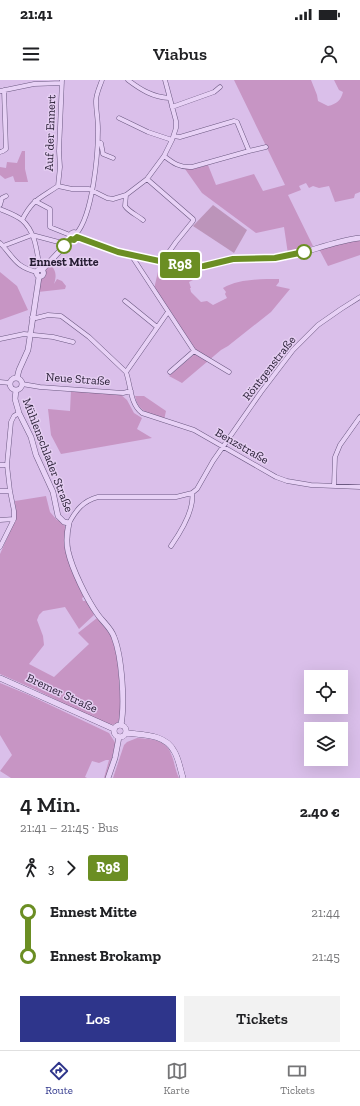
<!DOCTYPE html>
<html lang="de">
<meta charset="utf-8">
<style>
body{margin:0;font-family:"Zilla Slab",serif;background:#f2f2f2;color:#202124;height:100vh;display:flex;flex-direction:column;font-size:15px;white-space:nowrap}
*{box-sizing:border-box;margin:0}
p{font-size:13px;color:#757577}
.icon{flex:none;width:22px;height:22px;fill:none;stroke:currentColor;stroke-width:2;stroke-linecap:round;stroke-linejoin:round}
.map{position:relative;height:698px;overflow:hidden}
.side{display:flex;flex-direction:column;background:#fff;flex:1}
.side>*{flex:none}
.badge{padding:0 8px;border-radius:3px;font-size:14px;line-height:26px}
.buttons{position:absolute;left:304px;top:590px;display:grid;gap:8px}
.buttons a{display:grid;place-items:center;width:44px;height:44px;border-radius:0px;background:#fff;box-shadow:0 4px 16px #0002;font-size:20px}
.map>.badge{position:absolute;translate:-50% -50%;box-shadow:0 0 0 2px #fff}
.legs{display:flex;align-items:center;gap:6px;height:44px;padding:0 20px;font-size:13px}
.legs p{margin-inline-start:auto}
.overview{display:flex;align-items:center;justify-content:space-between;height:68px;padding:0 20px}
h1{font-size:22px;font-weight:600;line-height:30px}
.button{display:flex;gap:8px;margin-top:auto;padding:8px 20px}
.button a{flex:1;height:46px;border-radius:0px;background:#2e358b;color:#fff;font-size:16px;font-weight:600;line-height:46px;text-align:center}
.button a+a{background:#f2f2f2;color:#202124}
ul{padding:0 20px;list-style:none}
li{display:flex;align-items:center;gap:14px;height:44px;font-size:15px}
li i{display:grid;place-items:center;width:6px;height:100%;margin:0 5px;background:currentColor}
li i::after{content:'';width:10px;height:10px;margin:-5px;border:3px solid;border-radius:50%;background:#fff}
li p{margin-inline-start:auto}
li:first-child i{background:linear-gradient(#0000 50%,currentColor 0)}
li:last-child i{background:linear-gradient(currentColor 50%,#0000 0)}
.status{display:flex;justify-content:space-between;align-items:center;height:28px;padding:0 20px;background:#fff;direction:ltr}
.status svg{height:11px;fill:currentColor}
header{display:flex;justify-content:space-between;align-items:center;height:52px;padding:0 20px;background:#fff;font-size:18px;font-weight:600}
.menu{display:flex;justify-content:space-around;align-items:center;height:56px;border-top:1px solid #e0e0e0;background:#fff;font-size:11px;color:#757577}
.menu a{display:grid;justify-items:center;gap:2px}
.menu .active{color:#2e358b}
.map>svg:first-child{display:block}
.green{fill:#c795c4}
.cemetery{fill:#bc94ba}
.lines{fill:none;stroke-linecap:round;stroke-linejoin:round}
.minor-casing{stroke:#6b5981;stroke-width:5}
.tertiary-casing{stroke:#6b5981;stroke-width:6}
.secondary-casing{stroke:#4d3c63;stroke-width:6}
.minor{stroke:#e8d2f6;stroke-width:4}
.tertiary{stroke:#e8d2f6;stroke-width:5}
.secondary{stroke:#e8d2f6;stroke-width:5.5}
.line-1-casing{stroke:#fff;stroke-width:9}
.line-1{stroke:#6b8e23;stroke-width:6}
.stop-1-dot{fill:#fff;stroke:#6b8e23;stroke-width:2}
.labels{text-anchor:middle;stroke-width:3;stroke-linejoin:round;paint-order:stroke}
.street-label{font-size:12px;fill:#251c32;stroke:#e5cef2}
.stop-label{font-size:12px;font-weight:bold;fill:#251c32;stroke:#e5cef2}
</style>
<div class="status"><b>21:41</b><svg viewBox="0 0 49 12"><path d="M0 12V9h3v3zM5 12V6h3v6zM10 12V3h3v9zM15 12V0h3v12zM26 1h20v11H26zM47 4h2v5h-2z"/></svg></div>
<header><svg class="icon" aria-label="menu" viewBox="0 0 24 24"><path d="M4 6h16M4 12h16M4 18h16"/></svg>Viabus<svg class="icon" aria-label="person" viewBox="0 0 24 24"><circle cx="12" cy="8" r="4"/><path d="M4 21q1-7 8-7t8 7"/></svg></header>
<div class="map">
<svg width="360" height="698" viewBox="0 0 360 698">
<rect width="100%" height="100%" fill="#dabfea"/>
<path class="green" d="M234,0H311L317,15L318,21L328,26C337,24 341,20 343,12L339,10L334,0H360V112L355,114L354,118L335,122L329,106L319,108L313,106L309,108L306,103L299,106L301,110L288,115L313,166L288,174L284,147L256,153L202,113L185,89H193L208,85L216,105L254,94L263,111L285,105Z
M22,71H25V89L28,102H15L13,96L5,99L0,95V87L6,88L7,82L17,83Z
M360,160V175L328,186L319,169L338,164Z
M49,183C56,190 57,195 54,204L57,199L62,201L66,206L65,209L38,212L40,200L45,195V190Z
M160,183L192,188L197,198L189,202L191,208H190L191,212L201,222L207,221L213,225L227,218L225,214L226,212L223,208C239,199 260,199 279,199V202L276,206L290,209L271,232L228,266L221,270L182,303L169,296L197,272L154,209Z
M0,192L17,206L28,230L0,240Z
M71,310L120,314L127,320L134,333L142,338L137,349L152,358L61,374L51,355L48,329L70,331Z
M135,316H144L166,331L164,340C150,334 138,332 135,316Z
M46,416L50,432L57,440L63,442L66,449L65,461L85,516L82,518L83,521H87L94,535L79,549L65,527L43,531L39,535L37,540L43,556L44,565L29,584L54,597L89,564L78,553L97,538C102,544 108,551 112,558C113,561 115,565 116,569C118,579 123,636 118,642C114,647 108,644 103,643L34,609L0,594V474L16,438L15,421Z
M0,603L29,615L109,653L116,664L106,698H104L109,680H106L99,683L92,681L85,697L87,698H11L0,691L12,675L0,655Z
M137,658C154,659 168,660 173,679C175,686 176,692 179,698H113L124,665L127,662Z"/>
<path class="cemetery" d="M213,125L247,150L234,173L193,146Z"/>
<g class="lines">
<g class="minor-casing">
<path id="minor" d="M128,0C141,10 153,17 169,18
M0,11L34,4L62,3
M172,27L214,12L220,7
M119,38L148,52L172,60
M98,62L101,63L103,74L113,78
M249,71L266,67
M0,72L3,71L6,69L4,10
M164,76C173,83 180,88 192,87L249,71L237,42L234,41L180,57L174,56
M147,99L193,139V141L176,162L162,182
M58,106L60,87L59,71L62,0
M126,115L125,126C129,132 137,135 143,140
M35,121L50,129V147L70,155
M0,125L2,118L6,116
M0,129C7,132 16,135 22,140C36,152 37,173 40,190
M22,140C33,119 39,119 58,106L72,109H89L107,118L113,119L126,115L147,99L164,76L172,60L176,48V41L165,0
M76,154C93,135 98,74 98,49C98,39 96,30 96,21C96,14 100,6 102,0
M0,163C14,177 15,187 37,192
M3,166L32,155L66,164
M131,175L194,271L229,292
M125,221L157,247
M168,232L126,292C131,306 130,324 142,333L194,350L276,397L287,401L311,405L360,407
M32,237L36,238L48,235L61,236L89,257L126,292
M0,259L24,254L53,257L73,262
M170,292L194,271
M0,302L10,303
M22,304L40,307L123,313L131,311
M0,385H7
M334,406L335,377L340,365L360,337
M0,411H10
M0,440L14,439
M69,443C76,430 83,421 98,417H176L192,413L197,409L213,381L261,312L293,270L318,245L341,229L360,217
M171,466C180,453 195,430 192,413
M0,467L14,439V431L10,411L7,385L11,342L14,336L19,333"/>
</g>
<g class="tertiary-casing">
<path id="tertiary" d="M70.5 156a3.5 3.5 0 1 1 7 0a3.5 3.5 0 1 1-7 0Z
M77,157L118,172L187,187C203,187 217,182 232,179C250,176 268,180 285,177C310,172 334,161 360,158
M36.5 193a3.5 3.5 0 1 1 7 0a3.5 3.5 0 1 1-7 0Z
M42,190L71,159
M17,298L19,290L28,270L39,197
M10 304a6 6 0 1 1 12 0a6 6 0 1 1-12 0Z
M16,310L15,319L19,333L31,357L36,375L53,412L58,436L64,442L69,443C67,452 66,462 68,471C72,489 87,520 98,535C103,542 111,548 114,557C122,577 125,623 121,645
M108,698L115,678L119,657"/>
</g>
<g class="secondary-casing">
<path id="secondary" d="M0,598L114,649
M114 651a6 6 0 1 1 12 0a6 6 0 1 1-12 0Z
M126,653C143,655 165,654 174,671C179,679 180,689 183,698"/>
</g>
<use href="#minor" class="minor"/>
<use href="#tertiary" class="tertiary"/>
<use href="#secondary" class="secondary"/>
</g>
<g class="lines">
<g class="line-1-casing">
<path id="line-1" d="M64,166L71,159L74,160L77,157L118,172L187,187L204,186L233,179L275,178L304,172"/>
</g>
<use href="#line-1" class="line-1"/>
</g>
<g class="stop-1-dot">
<circle cx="64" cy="166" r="7"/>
<circle cx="304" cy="172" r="7"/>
</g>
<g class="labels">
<g class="street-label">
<text transform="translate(50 53) rotate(-88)" y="4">Auf der Ennert</text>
<text transform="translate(269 288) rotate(-52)" y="4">Röntgenstraße</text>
<text transform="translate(78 299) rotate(4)" y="4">Neue Straße</text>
<text transform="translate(242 366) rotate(30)" y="4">Benzstraße</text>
<text transform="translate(48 375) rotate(69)" y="4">Mühlenschlader Straße</text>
<text transform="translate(62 613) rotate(25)" y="4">Bremer Straße</text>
</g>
<g class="stop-label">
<text x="64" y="186">Ennest Mitte</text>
</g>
</g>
</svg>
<div class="buttons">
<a><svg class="icon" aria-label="locate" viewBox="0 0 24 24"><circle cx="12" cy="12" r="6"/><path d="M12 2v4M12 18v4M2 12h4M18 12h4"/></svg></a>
<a><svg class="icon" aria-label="layers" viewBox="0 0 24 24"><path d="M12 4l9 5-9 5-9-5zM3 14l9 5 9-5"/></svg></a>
</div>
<b class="badge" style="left:180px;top:185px;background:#6b8e23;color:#fff">R98</b>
</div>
<section class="side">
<div class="overview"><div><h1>4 Min.</h1><p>21:41 – 21:45 · Bus</p></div><b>2.40 €</b></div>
<div class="legs"><svg class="icon" aria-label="walk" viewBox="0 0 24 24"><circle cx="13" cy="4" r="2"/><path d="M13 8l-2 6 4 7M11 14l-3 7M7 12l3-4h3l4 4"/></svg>3<svg class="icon" aria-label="forward" viewBox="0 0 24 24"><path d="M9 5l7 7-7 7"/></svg><b class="badge" style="background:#6b8e23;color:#fff">R98</b></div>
<ul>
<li><i style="color:#6b8e23"></i><b>Ennest Mitte</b><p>21:44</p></li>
<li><i style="color:#6b8e23"></i><b>Ennest Brokamp</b><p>21:45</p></li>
</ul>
<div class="button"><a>Los</a><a>Tickets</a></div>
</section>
<nav class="menu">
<a class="active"><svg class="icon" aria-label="directions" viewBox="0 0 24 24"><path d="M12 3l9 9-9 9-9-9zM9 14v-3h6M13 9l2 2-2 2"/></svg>Route</a>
<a><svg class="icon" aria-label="map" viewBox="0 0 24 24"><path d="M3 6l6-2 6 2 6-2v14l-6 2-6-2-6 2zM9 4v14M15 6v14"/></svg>Karte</a>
<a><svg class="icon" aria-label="tickets" viewBox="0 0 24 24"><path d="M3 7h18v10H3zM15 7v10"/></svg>Tickets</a>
</nav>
